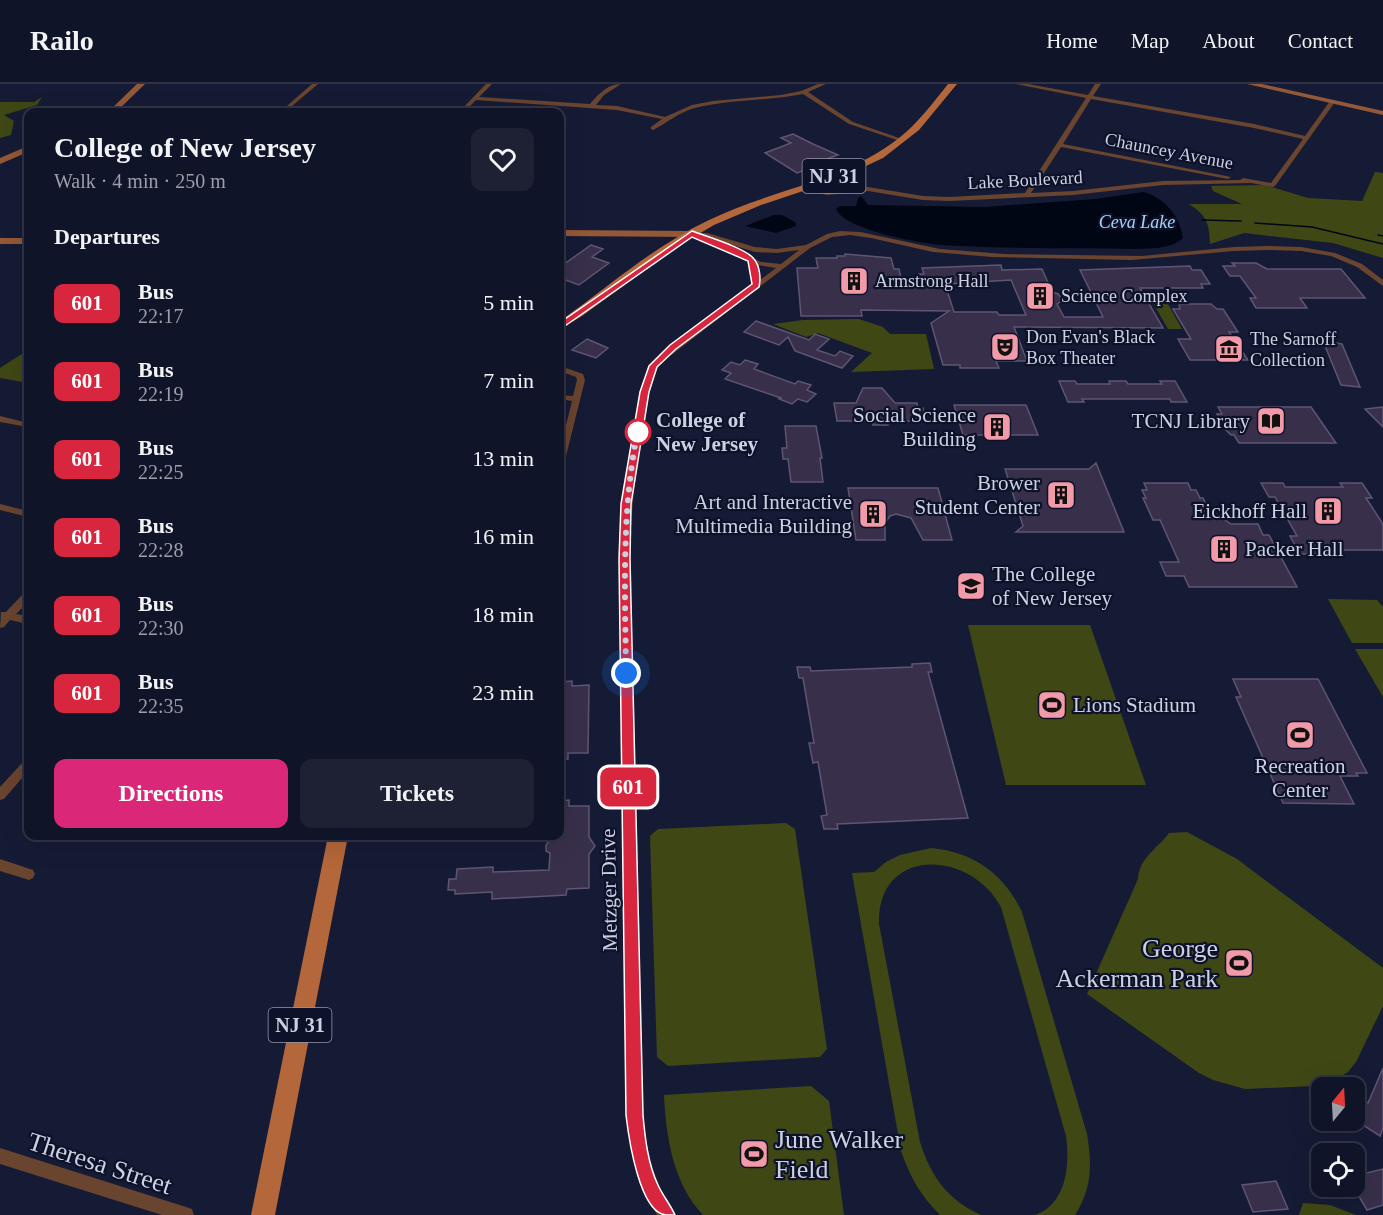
<!DOCTYPE html>
<meta charset="utf-8">
<style>
body{margin:0;font-family:"Times New Roman",serif;background:#1e2134;color:#f1f3f6;height:100vh;display:flex;flex-direction:column;font-size:22px;white-space:nowrap}
*{box-sizing:border-box;margin:0}
p{font-size:20px;color:#9c9ea8}
.icon{flex:none;width:33px;height:33px;fill:none;stroke:currentColor;stroke-width:2;stroke-linecap:round;stroke-linejoin:round}
.map{position:relative;flex:1;overflow:hidden}
.details{position:absolute;left:24px;top:24px;width:540px;height:732px;display:flex;flex-direction:column;background:#101428;border-radius:12px;box-shadow:0 6px 24px #0002,0 0 0 2px #303345}
.details>*{flex:none}
.badge{padding:0 12px;border-radius:9px;font-size:21px;line-height:39px}
.needle{width:39px;rotate:18deg}
.fabs{position:absolute;left:1311px;top:993px;display:grid;gap:12px}
.fabs a{display:grid;place-items:center;width:54px;height:54px;border-radius:12px;background:#101428;box-shadow:0 6px 24px #0002,0 0 0 2px #303345;font-size:30px}
.you{position:absolute;width:30px;height:30px;margin:-15px;border:4px solid #fff;border-radius:50%;background:#1a73e8;box-shadow:0 0 0 9px #1a73e833}
.map>.badge{position:absolute;translate:-50% -50%;box-shadow:0 0 0 3px #fff}
h2{padding:0 30px;font-size:22px;line-height:54px}
.round{display:grid;place-items:center;flex:none;width:63px;height:63px;border-radius:12px;background:#1e2134}
.overview{display:flex;align-items:center;justify-content:space-between;height:102px;padding:0 30px}
h1{font-size:28px;font-weight:700;line-height:45px}
.action{display:flex;gap:12px;margin-top:auto;padding:12px 30px}
.action a{flex:1;height:69px;border-radius:12px;background:#db2777;color:#fff;font-size:24px;font-weight:700;line-height:69px;text-align:center}
.action a+a{background:#1e2134;color:#f1f3f6}
ul{padding:0;list-style:none}
li{display:flex;align-items:center;gap:18px;height:78px;padding:0 30px}
li div{flex:1}
li b{display:block;font-size:22px}
li em{font-style:normal}
li .badge{min-width:66px;font-weight:700;text-align:center}
header{display:flex;align-items:center;gap:36px;box-sizing:border-box;height:84px;padding:0 30px;background:#101428;border-bottom:2px solid #303345}
header strong{font-size:28px}
nav{display:flex;gap:33px;margin-inline-start:auto;font-size:21px}
.map>svg:first-child{display:block}
.green{fill:#3f4814}
.water{fill:#000614}
.lines{fill:none;stroke-linecap:round;stroke-linejoin:round}
.stream{stroke:#000614;stroke-width:1.5}
.building{fill:#382f4b;stroke:#5e5573;stroke-width:1.5;fill-rule:evenodd}
.street{fill:#69442f;fill-rule:evenodd}
.secondary{fill:#935836;fill-rule:evenodd}
.primary{fill:#b4673a;fill-rule:evenodd}
.line{fill:#d7263d;stroke:#fff;stroke-width:1.5}
.walk{stroke:#ccd1e2;stroke-width:6;stroke-dasharray:0 10.8}
.stop-dot{fill:#fff;stroke:#d7263d;stroke-width:3}
.labels{text-anchor:middle;stroke-width:4.5;stroke-linejoin:round;paint-order:stroke}
.far-street-label{font-size:18px;fill:#ccd1e2;stroke:#0d122a}
.far-water-label{font-size:18px;font-style:italic;fill:#a9d3f3;stroke:#0d122a}
.far-poi-label{font-size:18px;fill:#ccd1e2;stroke:#0d122a;text-anchor:start}
.shield{fill:#0d122a;stroke:#9398ab;stroke-width:1.5}
.shield-label{font-size:20px;font-weight:bold;fill:#ccd1e2}
.poi-label{font-size:21px;fill:#ccd1e2;stroke:#0d122a;text-anchor:end}
.stop-label{font-size:21px;font-weight:bold;fill:#ccd1e2;stroke:#0d122a;text-anchor:start}
.street-label{font-size:21px;fill:#ccd1e2;stroke:#0d122a}
.near-poi-label{font-size:26px;fill:#ccd1e2;stroke:#0d122a;text-anchor:end}
.near-street-label{font-size:26px;fill:#ccd1e2;stroke:#0d122a}
</style>
<header>
<strong>Railo</strong>
<nav><a>Home</a><a>Map</a><a>About</a><a>Contact</a></nav>
</header>
<div class="map">
<svg width="1383" height="1131" viewBox="0 0 1383 1131">
<rect width="100%" height="100%" fill="#161b35"/>
<path class="green" d="M42,13L37,21L4,31L14,37L11,51L0,54V18H34Z
M1375,88L1383,89V174L1333,159L1244,149L1210,160C1209,138 1207,132 1189,120H1242L1213,107L1211,102L1265,101L1308,114L1362,117Z
M1153,219L1168,220L1182,245H1168Z
M859,235L883,243L890,250H926L934,285L851,288L872,269L818,249L806,253L773,240L803,236Z
M28,266V299L0,294V284Z
M1328,515L1377,516L1383,523V559H1352Z
M968,541H1090L1146,701H1006Z
M1355,565H1383V613Z
M786,739L795,745L827,965L820,973L668,982L657,973L650,752L658,745Z
M1187,748L1237,775L1383,884V922L1356,978L1348,988L1331,998L1313,1002L1245,1005L1213,996L1199,989L1087,910L1138,795C1139,774 1157,765 1169,749Z
M931,764C974,768 1004,790 1022,828L1087,1050C1092,1080 1092,1105 1075,1131H1035C1067,1120 1070,1080 1066,1052L1001,823C971,766 877,761 879,840L920,1058C931,1093 948,1116 981,1131H940C921,1112 910,1093 901,1067L852,789L874,788L886,778L900,771Z
M811,1002L829,1017L844,1131H703C673,1099 666,1053 664,1011Z
M1303,1119L1330,1121L1356,1131H1299Z"/>
<path class="water" d="M1143,108C1164,113 1180,132 1183,154C1171,165 1154,164 1138,165C1073,164 1006,165 941,161C919,159 845,146 836,125L840,122H856L858,114L861,112L868,121L985,123L1095,115Z
M774,131H782L795,138L796,142L776,149L745,142Z"/>
<g class="lines">
<path class="stream" d="M1202,136L1241,137
M1255,139L1312,143L1383,160
M1378,151L1383,152"/>
</g>
<path class="building" d="M793,50L813,60L838,71L813,80L816,82L797,89L765,69L791,59L781,54Z
M591,161L603,165L592,173L609,179L579,201L560,194V183Z
M845,170L891,174L894,185H899L901,195H921L919,190H924L922,184L1001,181L1002,186L1042,185L1052,208L1058,210L1063,216L1057,220L1064,233H1103L1080,186L1190,182L1192,186H1201L1210,200H1201L1203,204H1140L1163,244L1014,243L1027,277H996L999,284H960V281H943L931,239L949,227L861,226L862,232H801L797,184H818L816,174H837V172H845ZM1011,196L1026,231H999L997,228H954L945,200Z
M1232,179H1256L1267,185H1341L1365,214H1300L1307,224H1256L1250,214H1256L1240,192H1230L1223,182H1235Z
M1179,220H1211L1217,225H1223L1238,248H1229L1248,276H1190L1178,255H1191L1173,225H1180Z
M756,237L809,256L815,250L829,255L817,266L835,272L840,267L853,272L842,284L795,267L788,253L779,261L744,248Z
M587,255L608,264L596,274L572,266Z
M1323,257L1342,260L1360,303L1341,301Z
M745,276L758,280L754,285L795,300L798,297L811,301L807,306L816,310L807,318L798,315L792,320L779,315L781,314L725,295L731,289L722,286L731,278L740,281Z
M1059,297H1075L1077,300H1110L1109,297H1126L1128,300H1162L1160,297H1175L1187,318H1171L1170,315H1082L1084,318H1068Z
M863,304H882L895,319H917L918,324H923L924,333L920,332L922,337H887L888,341H873L872,337H837L834,319H856Z
M954,321H1026L1038,351H963Z
M1218,323H1311L1336,359H1239L1234,351H1231L1225,345L1217,330H1222Z
M1383,323V343L1365,325Z
M785,342H816L822,374H820L823,398H791L788,375H783L782,364H787Z
M1096,379L1124,448H1016L1023,442L1005,385H1089Z
M1144,399H1188L1191,406H1196L1200,414H1203L1212,434H1222L1231,440H1258L1263,451H1269L1297,503H1189L1184,492H1166L1160,478H1179L1160,436H1153L1143,414H1146L1142,406H1147Z
M1261,399H1283L1285,403H1343L1340,399H1362L1372,414H1366L1383,440V466H1324L1326,470H1300L1290,452H1297L1275,413H1269Z
M848,404H938L952,456H923L911,434L896,430L890,432L885,439V456H856Z
M930,579L932,588H928L968,734L837,740L838,745H824L821,732L827,731L818,678L813,679L809,659H814L803,594H799L797,583H810L811,587L912,583V580Z
M1233,595H1318L1367,689H1356L1358,692H1340L1354,720L1283,719L1236,613H1241Z
M572,597V602L589,601L588,669H568V675H560V598Z
M569,716V722H589V753L595,762L589,770V804L567,805L566,811L492,815V808L455,810V806H448L449,795H456L457,785L493,783V788L549,786L550,769L546,767V761L550,756H558L560,752V717Z
M1383,984V1044L1380,1052L1360,1039L1363,1032L1358,1028L1363,1015L1368,1019Z
M1383,1085V1121L1367,1126L1354,1104V1092Z
M1276,1097L1288,1125L1253,1128L1242,1101Z"/>
<g class="lines">
<path class="street" d="M312,0H318L285,28H280Z
M486,0H492L479,13L590,20C598,11 607,0 621,0L604,11L596,21L617,22L665,33L692,21L713,17L781,11L801,7L818,0H826L808,8L853,38L905,56L900,57L849,40L803,10C767,17 730,15 695,24C679,28 667,39 653,46L651,45V43L662,35L617,26L476,16L464,28H459Z
M1016,0H1028L1088,11L1095,0H1101L1093,12L1254,40L1305,52L1330,17L1335,18L1275,102L1273,103L1251,99L1163,101L1073,111L949,117L923,116L868,107L827,111L800,104L803,102L827,107L868,103L923,112L949,113L1025,109L1086,14ZM1091,15L1254,44L1303,55L1271,99L1243,94L1240,96L1163,97L1073,107L1031,109L1061,63L1228,95L1231,93L1063,60Z
M840,147L860,148L940,165L1004,170L1142,172L1234,163L1268,162L1301,163L1335,169L1362,180L1383,196V202L1357,183L1331,172L1301,167L1268,166L1234,167L1131,176L992,173L933,168L871,154L850,151L832,153L810,164L661,279C648,297 647,319 644,341C636,385 630,430 630,475L642,1031C645,1055 648,1079 658,1101C663,1111 669,1121 674,1131H657C639,1100 631,1066 628,1031L620,475C621,430 627,386 635,341C640,317 641,296 655,275L776,184L757,181L726,165V163H730L761,178L781,180L799,166L777,169L755,168L712,155L690,151V149H707L755,163L777,165L806,161L827,150Z
M560,282L583,290L585,296L564,380L560,383V365L572,317L560,315V311L573,312L577,296L576,293L560,287Z
M0,332L28,339V343L0,338Z
M0,420L28,427V433L0,426Z
M24,509H28V518L16,530L28,532V540L10,536L4,543L0,544L1,528H6Z
M28,675V687L4,715L0,716V703L24,677Z
M0,775L33,786L35,790L33,794L29,796L0,787Z
M0,1064L186,1123L192,1125L194,1131H162L0,1080Z"/>
<path class="secondary" d="M137,0H145L116,28H108Z
M1247,0H1262L1383,27V31Z
M28,62V68L0,80V74Z
M560,146L692,147L697,150L692,153L560,152Z
M0,154H28V160H0Z"/>
<path class="primary" d="M948,0H957L919,46L883,74L836,96L761,121L714,141L675,164L582,232L560,245V237C608,203 653,163 707,137C769,106 843,98 899,54C918,39 933,19 948,0Z
M328,752H348L275,1131H251Z"/>
</g>
<path class="line" d="M692,147C705,152 746,164 754,175C760,182 761,195 759,203L676,265L657,283L649,308L631,420L630,475L643,1031C645,1054 648,1080 658,1101C663,1112 670,1120 675,1131H666C640,1129 629,1057 626,1031L619,475L621,420L640,308L649,282L670,261L752,200L748,177L692,153L562,244L555,242Z"/>
<g class="lines">
<path class="walk" d="M626,589C625,502 621,426 639,340L638,348"/>
</g>
<defs>
<g id="building-square" transform="scale(1.5)"><rect x="-9" y="-9" width="18" height="18" rx="4" fill="#f39aa8" stroke="#0d122a"/><path d="M-4-6H4V6H1V3H-1V6H-4ZM-2.5-4.3h1.7v1.8h-1.7ZM.8-4.3h1.7v1.8H.8ZM-2.5-1h1.7V.8h-1.7ZM.8-1h1.7V.8H.8Z" fill="#111"/></g>
<g id="theatre-square" transform="scale(1.5)"><rect x="-9" y="-9" width="18" height="18" rx="4" fill="#f39aa8" stroke="#0d122a"/><path d="M-5-5.5Q0-4 5-5.5V0Q5 5 0 6Q-5 5-5 0ZM-3.3-2.5H-1v1.5H-3.3ZM1-2.5H3.3v1.5H1ZM-2.8 1Q0 5.5 2.8 1Z" fill="#111"/></g>
<g id="museum-square" transform="scale(1.5)"><rect x="-9" y="-9" width="18" height="18" rx="4" fill="#f39aa8" stroke="#0d122a"/><path d="M0-6L6-3V-2H-6V-3ZM-5-1h2V3h-2ZM-1-1h2V3h-2ZM3-1h2V3H3ZM-6 4H6V6H-6Z" fill="#111"/></g>
<g id="library-square" transform="scale(1.5)"><rect x="-9" y="-9" width="18" height="18" rx="4" fill="#f39aa8" stroke="#0d122a"/><path d="M-6-4Q-3-5.5-.7-3.5V5Q-3 3-6 4ZM6-4Q3-5.5 .7-3.5V5Q3 3 6 4Z" fill="#111"/></g>
<g id="university-square" transform="scale(1.5)"><rect x="-9" y="-9" width="18" height="18" rx="4" fill="#f39aa8" stroke="#0d122a"/><path d="M0-5L7-2L0 1L-7-2ZM-4 1L0 2.5L4 1V4Q0 6-4 4Z" fill="#111"/></g>
<g id="stadium-square" transform="scale(1.5)"><rect x="-9" y="-9" width="18" height="18" rx="4" fill="#f39aa8" stroke="#0d122a"/><path d="M0-5a6.5 5 0 1 0 0 10a6.5 5 0 1 0 0-10ZM-3.5-1.8h7v3.6h-7Z" fill="#111"/></g>
</defs>
<g fill-rule="evenodd">
<use href="#building-square" x="854" y="197"/>
<use href="#building-square" x="1040" y="212"/>
<use href="#theatre-square" x="1005" y="263"/>
<use href="#museum-square" x="1229" y="265"/>
<use href="#library-square" x="1271" y="337"/>
<use href="#building-square" x="997" y="343"/>
<use href="#building-square" x="1061" y="411"/>
<use href="#building-square" x="1328" y="427"/>
<use href="#building-square" x="873" y="430"/>
<use href="#building-square" x="1224" y="465"/>
<use href="#university-square" x="971" y="502"/>
<use href="#stadium-square" x="1052" y="621"/>
<use href="#stadium-square" x="1300" y="651"/>
<use href="#stadium-square" x="1239" y="879"/>
<use href="#stadium-square" x="754" y="1070"/>
</g>
<circle class="stop-dot" cx="638" cy="348" r="12"/>
<g class="labels">
<g class="far-street-label">
<text transform="translate(1169 67) rotate(11)" y="6">Chauncey Avenue</text>
<text transform="translate(1025 96) rotate(-3)" y="6">Lake Boulevard</text>
</g>
<g class="far-water-label">
<text x="1137" y="144">Ceva Lake</text>
</g>
<g class="far-poi-label">
<text x="875" y="203">Armstrong Hall</text>
<text x="1061" y="218">Science Complex</text>
<text x="1026" y="259">Don Evan's Black<tspan x="1026" dy="21">Box Theater</tspan></text>
<text x="1250" y="261">The Sarnoff<tspan x="1250" dy="21">Collection</tspan></text>
</g>
<g class="shield">
<rect x="802.5" y="75" width="63" height="34" rx="4.5"/>
<rect x="268.5" y="924" width="63" height="34" rx="4.5"/>
</g>
<g class="shield-label">
<text x="834" y="99">NJ 31</text>
<text x="300" y="948">NJ 31</text>
</g>
<g class="poi-label">
<text x="976" y="338">Social Science<tspan x="976" dy="24">Building</tspan></text>
<text x="1250" y="344">TCNJ Library</text>
<text x="1040" y="406">Brower<tspan x="1040" dy="24">Student Center</tspan></text>
<text x="852" y="425">Art and Interactive<tspan x="852" dy="24">Multimedia Building</tspan></text>
<text x="1307" y="434">Eickhoff Hall</text>
<text x="1245" y="472" text-anchor="start">Packer Hall</text>
<text x="992" y="497" text-anchor="start">The College<tspan x="992" dy="24">of New Jersey</tspan></text>
<text x="1073" y="628" text-anchor="start">Lions Stadium</text>
<text x="1300" y="689" text-anchor="middle">Recreation<tspan x="1300" dy="24">Center</tspan></text>
</g>
<g class="stop-label">
<text x="656" y="343">College of<tspan x="656" dy="24">New Jersey</tspan></text>
</g>
<g class="street-label">
<text transform="translate(609 806) rotate(-91)" y="7">Metzger Drive</text>
</g>
<g class="near-poi-label">
<text x="1218" y="873">George<tspan x="1218" dy="30">Ackerman Park</tspan></text>
<text x="775" y="1064" text-anchor="start">June Walker<tspan x="775" dy="30">Field</tspan></text>
</g>
<g class="near-street-label">
<text transform="translate(100 1079) rotate(18)" y="9">Theresa Street</text>
</g>
</g>
</svg>
<div class="fabs">
<a><svg class="needle" viewBox="-14 -14 28 28"><path d="M0-13l5 13h-10z" fill="#e53935"/><path d="M0 13l5-13h-10z" fill="#9c9ea8"/></svg></a>
<a><svg class="icon" aria-label="locate" viewBox="0 0 24 24"><circle cx="12" cy="12" r="6"/><path d="M12 2v4M12 18v4M2 12h4M18 12h4"/></svg></a>
</div>
<div class="you" style="left:626px;top:589px"></div>
<b class="badge" style="left:628px;top:703px;background:#d7263d;color:#fff">601</b>
<section class="details">
<div class="overview"><div><h1>College of New Jersey</h1><p>Walk · 4 min · 250 m</p></div><a class="round"><svg class="icon" aria-label="heart" viewBox="0 0 24 24"><path d="M12 20l-8-8c-3-5 5-10 8-4 3-6 11-1 8 4z"/></svg></a></div>
<h2>Departures</h2>
<ul>
<li><span class="badge" style="background:#d7263d;color:#fff">601</span><div><b>Bus</b><p>22:17</p></div><em>5 min</em></li>
<li><span class="badge" style="background:#d7263d;color:#fff">601</span><div><b>Bus</b><p>22:19</p></div><em>7 min</em></li>
<li><span class="badge" style="background:#d7263d;color:#fff">601</span><div><b>Bus</b><p>22:25</p></div><em>13 min</em></li>
<li><span class="badge" style="background:#d7263d;color:#fff">601</span><div><b>Bus</b><p>22:28</p></div><em>16 min</em></li>
<li><span class="badge" style="background:#d7263d;color:#fff">601</span><div><b>Bus</b><p>22:30</p></div><em>18 min</em></li>
<li><span class="badge" style="background:#d7263d;color:#fff">601</span><div><b>Bus</b><p>22:35</p></div><em>23 min</em></li>
</ul>
<div class="action"><a>Directions</a><a>Tickets</a></div>
</section>
</div>
